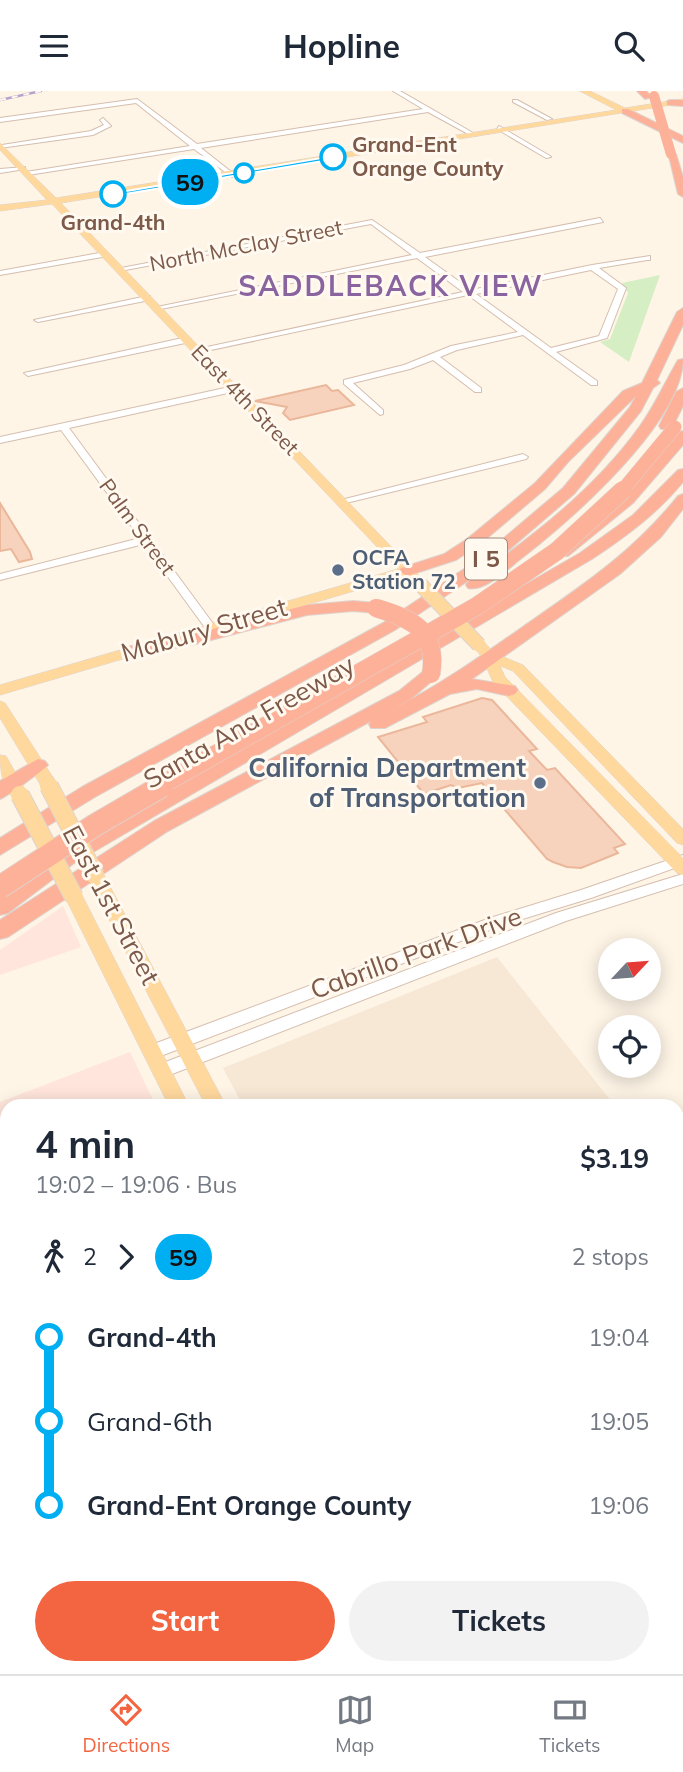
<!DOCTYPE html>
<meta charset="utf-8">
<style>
body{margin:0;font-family:Mulish,sans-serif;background:#f2f2f3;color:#1f2937;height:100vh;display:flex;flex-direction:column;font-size:26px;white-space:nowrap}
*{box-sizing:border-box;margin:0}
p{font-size:23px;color:#747a83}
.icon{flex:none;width:38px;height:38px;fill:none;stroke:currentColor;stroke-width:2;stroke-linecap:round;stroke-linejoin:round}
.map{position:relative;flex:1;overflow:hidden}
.details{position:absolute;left:0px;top:1008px;width:684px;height:576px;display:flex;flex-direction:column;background:#fff;border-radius:21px 21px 0 0;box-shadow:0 4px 18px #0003}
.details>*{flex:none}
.badge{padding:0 14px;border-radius:23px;font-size:24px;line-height:46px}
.needle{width:46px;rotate:64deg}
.fabs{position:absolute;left:598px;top:847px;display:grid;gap:14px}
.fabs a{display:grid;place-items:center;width:63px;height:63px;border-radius:50%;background:#fff;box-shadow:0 4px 18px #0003;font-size:35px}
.map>.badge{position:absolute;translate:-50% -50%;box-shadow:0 0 0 4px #fff}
.legs{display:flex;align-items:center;gap:10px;height:77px;padding:0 35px;font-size:23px}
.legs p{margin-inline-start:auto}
.summary{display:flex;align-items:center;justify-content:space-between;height:119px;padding:0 35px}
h1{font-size:38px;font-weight:700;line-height:52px}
.primary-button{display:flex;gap:14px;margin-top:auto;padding:14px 35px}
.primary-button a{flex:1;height:80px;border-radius:42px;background:#f36541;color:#fff;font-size:28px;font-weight:700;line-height:80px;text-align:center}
.primary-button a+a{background:#f2f2f3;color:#1f2937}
ul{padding:0 35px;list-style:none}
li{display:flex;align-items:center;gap:24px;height:84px;font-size:26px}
li i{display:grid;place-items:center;width:10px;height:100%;margin:0 9px;background:currentColor}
li i::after{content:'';width:18px;height:18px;margin:-9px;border:5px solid;border-radius:50%;background:#fff}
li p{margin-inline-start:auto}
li:first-child i{background:linear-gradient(#0000 50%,currentColor 0)}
li:last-child i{background:linear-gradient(currentColor 50%,#0000 0)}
header{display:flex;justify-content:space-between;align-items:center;height:91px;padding:0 35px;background:#fff;font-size:32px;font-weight:700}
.dock{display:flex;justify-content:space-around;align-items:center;height:98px;border-top:2px solid #e0e1e3;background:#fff;font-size:19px;color:#747a83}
.dock a{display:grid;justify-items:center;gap:4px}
.dock .current{color:#f36541}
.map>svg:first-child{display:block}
.residential{fill:#f7e7d5}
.commercial{fill:#ffe5db}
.education{fill:#f2e4fb}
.green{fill:#d6eec3}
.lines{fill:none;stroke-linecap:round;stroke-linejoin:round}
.stream{stroke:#9ed5de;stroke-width:6}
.building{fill:#f7d2bc;stroke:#ebb79b;stroke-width:2}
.minor-casing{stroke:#d5beae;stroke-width:2}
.major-casing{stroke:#ddd4cf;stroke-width:1}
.highway-casing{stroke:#ddd4cf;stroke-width:2}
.minor{fill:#fff;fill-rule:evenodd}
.major{fill:#ffd89e;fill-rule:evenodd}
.highway{fill:#feb199;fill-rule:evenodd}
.rail-casing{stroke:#b7a3ca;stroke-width:2.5}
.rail{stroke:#fff9f0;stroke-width:2;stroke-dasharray:6;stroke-linecap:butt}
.major-bridge-far1-casing{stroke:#ddd4cf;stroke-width:16;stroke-linecap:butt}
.major-bridge-casing{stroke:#ddd4cf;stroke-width:20;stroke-linecap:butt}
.highway-bridge-far3-casing{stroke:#ddd4cf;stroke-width:10;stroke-linecap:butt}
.highway-bridge-far2-casing{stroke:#ddd4cf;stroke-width:14;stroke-linecap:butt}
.highway-bridge-far1-casing{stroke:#ddd4cf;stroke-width:19;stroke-linecap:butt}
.highway-bridge-casing{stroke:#ddd4cf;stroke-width:24;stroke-linecap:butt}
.major-bridge-far1{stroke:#ffd89e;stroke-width:14}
.major-bridge{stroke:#ffd89e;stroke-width:18}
.highway-bridge-far3{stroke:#feb199;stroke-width:10}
.highway-bridge-far2{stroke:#feb199;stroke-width:13}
.highway-bridge-far1{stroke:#feb199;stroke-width:18}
.highway-bridge{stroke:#feb199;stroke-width:22}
.line-1{fill:#00aff2;stroke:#fff;stroke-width:2}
.stop-1-dot{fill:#fff;stroke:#00aff2;stroke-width:3.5}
.service-dot{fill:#5c6f8a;stroke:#fff9f0;stroke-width:2.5}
.labels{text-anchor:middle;stroke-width:6;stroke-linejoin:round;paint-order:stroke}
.far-stop-label{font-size:21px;font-weight:bold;fill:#7c5948;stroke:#fff9f0;text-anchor:start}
.far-street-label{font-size:21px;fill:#7c5948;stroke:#fff9f0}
.far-service-label{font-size:21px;font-weight:bold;fill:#4e5e75;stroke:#fff9f0;text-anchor:start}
.shield{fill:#fff9f0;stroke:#a3897a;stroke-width:2}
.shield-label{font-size:24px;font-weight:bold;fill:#7c5948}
.street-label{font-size:26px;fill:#7c5948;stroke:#fff9f0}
.service-label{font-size:26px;font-weight:bold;fill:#4e5e75;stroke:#fff9f0;text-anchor:end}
.far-district-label{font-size:28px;font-weight:bold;letter-spacing:2px;fill:#8a649f;stroke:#fff9f0}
</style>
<header><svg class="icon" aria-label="menu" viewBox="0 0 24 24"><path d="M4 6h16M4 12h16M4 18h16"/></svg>Hopline<svg class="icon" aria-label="search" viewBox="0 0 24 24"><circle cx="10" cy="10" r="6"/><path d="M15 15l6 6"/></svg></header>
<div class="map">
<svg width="683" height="1583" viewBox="0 0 683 1583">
<rect width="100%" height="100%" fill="#fef5e7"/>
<path class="residential" d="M497,866L615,1015H243L223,977Z"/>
<path class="commercial" d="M63,815L81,856L0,884V859Z
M130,961L156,1015H7V1323L0,1326V1011Z
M683,1083V1275L677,1278V1086Z
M683,1324V1583H535L531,1577H677V1327Z"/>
<path class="education" d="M7,1339V1577H225L214,1583H0V1343Z"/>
<path class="green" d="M660,184L629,271L600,251L610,248L628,202L622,192Z"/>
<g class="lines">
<path class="stream" d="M0,1331L7,1328"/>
</g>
<path class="building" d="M326,294L332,300L338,299L354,314L290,329L283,322L287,316L255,310Z
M0,412L30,461L32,468L19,471L11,458L0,460Z
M482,607L492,609L537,658L529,660L547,679L555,677L625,753L614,757L618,762L581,777L567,776L553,771L547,768L482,692L458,697L451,694L424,703L378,646L427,631L423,626Z"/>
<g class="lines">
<g class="minor-casing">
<path id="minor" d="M393,0H400L475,43L470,44L428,21L201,57L234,83L232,86L194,58L28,84L26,81L190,55L136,12L0,31V27L137,8L197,53L423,18Z
M513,9H517L552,28L547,29L513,11Z
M103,27L111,35L93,44L0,57L2,54L91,40L104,34L100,29Z
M499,35L550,65L551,66L546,67L497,38Z
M25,76V78L0,82V78Z
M600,127L603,131L425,166L471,199L592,174L650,165V169H647L599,177L626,197L607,247L556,261L597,290V294H591L523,244L457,259L440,266L481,297V301H475L433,269L410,278L353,292L383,319V323L380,324L344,293V289L404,274L451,255L518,241L468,204L197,262L193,259L463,201L417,167L156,219L152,217L412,164L371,133L120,180L116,178L372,129L420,162ZM591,179L618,198L599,245L551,257L476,203Z
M105,161L109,163L108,165L0,184V180Z
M147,205H150V209L38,231L34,229Z
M187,246L191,249L190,251L28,285L24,282Z
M234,295L238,298L237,300L69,337L214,534V538H206L144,453L0,489V483L140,447L61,339L0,352V346Z
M523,363L528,366L526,368L342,413L337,410Z
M683,764V774L591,807L500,835L158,966L152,967L146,966L144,961L146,956L490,827L581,799Z
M683,783V793L566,830L167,985L161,987L155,985L153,980L155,975L556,822Z
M683,1291V1311L677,1313V1294Z"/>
</g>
<g class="major-casing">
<path id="major" d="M580,0H590L625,17L683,8V12L61,112L427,493L420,497L405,485L0,604V594L398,478L52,113L0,120V114L47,109L0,59V52L56,107L616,19Z
M479,550L484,551L494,562L523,574L683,738V754L677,752L513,580L500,575L505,586L683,767V784L677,782L493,591L482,566L472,554Z
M0,610L5,612L52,685L54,689L52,693H40L0,627Z
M0,664L6,665L28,704L26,708L20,710C3,705 0,679 0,664Z
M95,778L104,784L226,1015H206L86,784Z
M74,800L80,801L83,806L189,1015H169L65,806L68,801Z
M471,1577H500L503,1583H474Z"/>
</g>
<g class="highway-casing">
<path id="highway" d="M637,0H646L652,6L645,8Z
M670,9H683V15L667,14V10Z
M622,18H628L683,45V52L622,22Z
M668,61L676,63L683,86V106L678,103Z
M683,217V234L657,289L660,292L653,297L641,320L574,403L490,475L395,539L95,706L0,764V747L82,696L383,532L479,468L563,397L630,316L636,305L568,371L545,398L479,454L456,469L413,483L407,485L399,480L401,477L444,463L467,448L535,392L623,300L642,292L677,221Z
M683,268C683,332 567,433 518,470C506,480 484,501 468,497L466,494L468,491C532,446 595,398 640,335C655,314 665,291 678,269Z
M683,297V315L673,335L671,338H661L659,335L676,301Z
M683,340V354L633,412L568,465H556L554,462L556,459C603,425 644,388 678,341Z
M683,378V391C657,423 625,446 592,468L73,773L8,822L0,824V805L59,763L580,462L633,424L678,379Z
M683,403V418L661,446L620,483L472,588L515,595L518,599L515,603L509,605L477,598L450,603L385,637H371L369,633L371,630L168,740L8,846L0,848V829L154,730L399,600L425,579L431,578L440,583L411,608L389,620C437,596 480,566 524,535C583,494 632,462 678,405Z
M353,510L376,512L384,517L376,522L353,520L307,524L196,553L132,565L123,560L126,556L193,543L307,514Z
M38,668L45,670L48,674C44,679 6,706 0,708V690Z"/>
</g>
<use href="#minor" class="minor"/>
<use href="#major" class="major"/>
<use href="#highway" class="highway"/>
<g class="rail-casing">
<path id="rail" d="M0,9L41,0"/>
</g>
<use href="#rail" class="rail"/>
<g class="major-bridge-far1-casing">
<path id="major-bridge-far1" d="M420,493L479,554
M46,689L50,696"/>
</g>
<g class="major-bridge-casing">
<path id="major-bridge" d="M49,695L95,784
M20,704L74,806"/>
</g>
<g class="highway-bridge-far3-casing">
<path id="highway-bridge-far3" d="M654,5L671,63"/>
</g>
<g class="highway-bridge-far2-casing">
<path id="highway-bridge-far2" d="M621,401L675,336"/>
</g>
<g class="highway-bridge-far1-casing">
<path id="highway-bridge-far1" d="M376,517C413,528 438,540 431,583
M158,696L477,515L557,460L623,399"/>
</g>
<g class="highway-bridge-casing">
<path id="highway-bridge" d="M0,796L95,734L162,695"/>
</g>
<use href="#major-bridge-far1" class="major-bridge-far1"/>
<use href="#major-bridge" class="major-bridge"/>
<use href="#highway-bridge-far3" class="highway-bridge-far3"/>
<use href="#highway-bridge-far2" class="highway-bridge-far2"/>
<use href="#highway-bridge-far1" class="highway-bridge-far1"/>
<use href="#highway-bridge" class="highway-bridge"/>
</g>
<path class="line-1" d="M333,65L335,68L113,105L109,103Z"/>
<g class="stop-1-dot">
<circle cx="333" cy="66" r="12"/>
<circle cx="244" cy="82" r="9"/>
<circle cx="113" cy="103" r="12"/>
</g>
<g class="service-dot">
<circle cx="338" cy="479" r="7"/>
<circle cx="540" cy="692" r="7"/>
</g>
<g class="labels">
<g class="far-stop-label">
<text x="352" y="61">Grand-Ent<tspan x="352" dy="24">Orange County</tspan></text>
<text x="113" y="139" text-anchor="middle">Grand-4th</text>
</g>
<g class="far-street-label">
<text transform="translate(246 155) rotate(-11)" y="7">North McClay Street</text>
<text transform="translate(245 309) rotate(46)" y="7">East 4th Street</text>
<text transform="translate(137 436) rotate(54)" y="7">Palm Street</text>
</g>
<g class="far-service-label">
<text x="352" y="474">OCFA<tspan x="352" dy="24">Station 72</tspan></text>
</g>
<rect class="shield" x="465" y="447.5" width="42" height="41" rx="5"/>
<g class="shield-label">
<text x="486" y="476">I 5</text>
</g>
<g class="street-label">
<text transform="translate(204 539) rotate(-16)" y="9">Mabury Street</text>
<text transform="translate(249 631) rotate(-30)" y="9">Santa Ana Freeway</text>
<text transform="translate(111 814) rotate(62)" y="9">East 1st Street</text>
<text transform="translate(416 862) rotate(-20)" y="9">Cabrillo Park Drive</text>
</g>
<g class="service-label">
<text x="526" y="686">California Department<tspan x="526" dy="30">of Transportation</tspan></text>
</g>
<g class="far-district-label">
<text x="391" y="205">SADDLEBACK VIEW</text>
</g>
</g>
</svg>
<div class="fabs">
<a><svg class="needle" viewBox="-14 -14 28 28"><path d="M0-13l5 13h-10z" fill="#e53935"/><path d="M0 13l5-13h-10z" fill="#747a83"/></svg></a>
<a><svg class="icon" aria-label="locate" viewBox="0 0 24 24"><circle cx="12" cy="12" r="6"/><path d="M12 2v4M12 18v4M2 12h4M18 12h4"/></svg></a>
</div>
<b class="badge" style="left:190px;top:91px;background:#00aff2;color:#111">59</b>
<section class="details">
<div class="summary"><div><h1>4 min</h1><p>19:02 – 19:06 · Bus</p></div><b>$3.19</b></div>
<div class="legs"><svg class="icon" aria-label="walk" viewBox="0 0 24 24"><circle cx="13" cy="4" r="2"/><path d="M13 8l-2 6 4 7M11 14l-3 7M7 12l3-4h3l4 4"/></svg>2<svg class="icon" aria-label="forward" viewBox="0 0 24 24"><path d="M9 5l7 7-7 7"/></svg><b class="badge" style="background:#00aff2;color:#111">59</b><p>2 stops</p></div>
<ul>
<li><i style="color:#00aff2"></i><b>Grand-4th</b><p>19:04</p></li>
<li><i style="color:#00aff2"></i><span>Grand-6th</span><p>19:05</p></li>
<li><i style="color:#00aff2"></i><b>Grand-Ent Orange County</b><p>19:06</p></li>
</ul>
<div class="primary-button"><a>Start</a><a>Tickets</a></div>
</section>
</div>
<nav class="dock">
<a class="current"><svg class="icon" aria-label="directions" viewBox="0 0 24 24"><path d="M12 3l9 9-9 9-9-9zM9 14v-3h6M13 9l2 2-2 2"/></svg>Directions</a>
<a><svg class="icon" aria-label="map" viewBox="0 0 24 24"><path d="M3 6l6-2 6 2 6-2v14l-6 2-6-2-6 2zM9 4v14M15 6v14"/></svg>Map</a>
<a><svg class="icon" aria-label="tickets" viewBox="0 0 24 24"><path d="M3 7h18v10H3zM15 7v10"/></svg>Tickets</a>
</nav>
